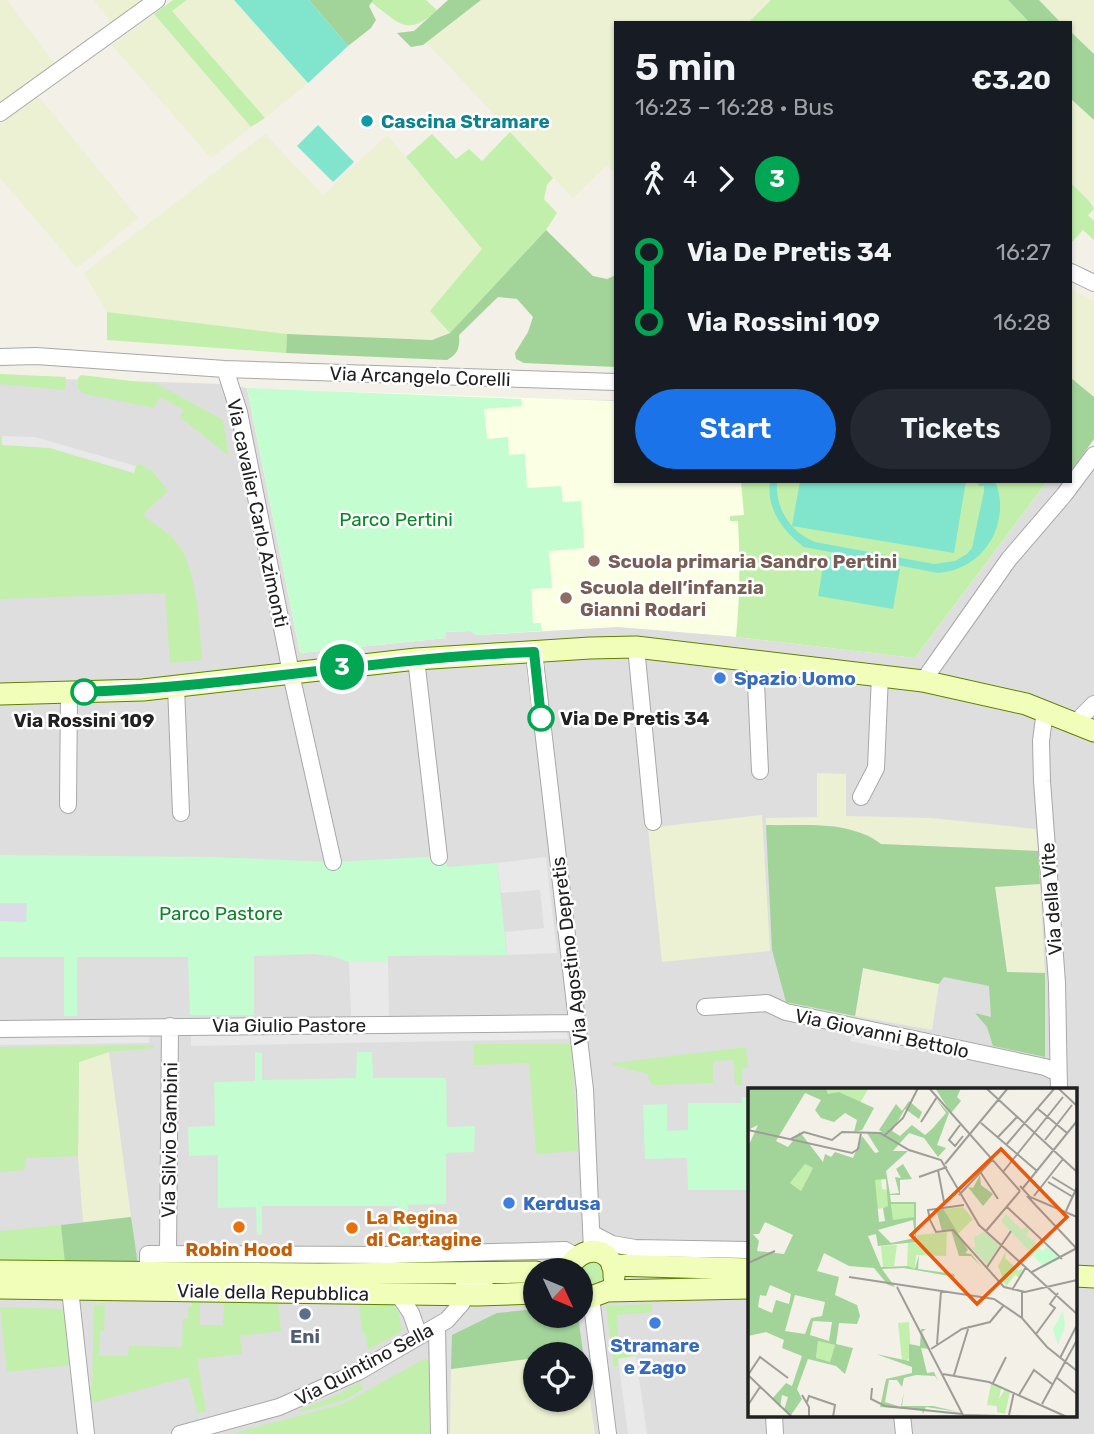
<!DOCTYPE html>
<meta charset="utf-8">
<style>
body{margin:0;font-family:Rubik,sans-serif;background:#242831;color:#f1f3f6;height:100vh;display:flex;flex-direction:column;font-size:26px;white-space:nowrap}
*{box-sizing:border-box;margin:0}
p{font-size:23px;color:#9ea1a6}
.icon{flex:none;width:38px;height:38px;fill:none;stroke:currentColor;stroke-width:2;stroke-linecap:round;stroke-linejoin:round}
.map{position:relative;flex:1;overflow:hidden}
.details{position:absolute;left:614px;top:21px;width:458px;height:462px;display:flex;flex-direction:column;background:#171b24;border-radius:0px;box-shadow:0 2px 5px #0004}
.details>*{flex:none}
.badge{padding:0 14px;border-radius:23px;font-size:24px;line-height:46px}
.needle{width:46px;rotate:134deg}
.tools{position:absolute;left:523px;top:1258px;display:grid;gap:14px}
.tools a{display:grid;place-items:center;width:70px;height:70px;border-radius:50%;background:#171b24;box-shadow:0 2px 5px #0004;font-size:35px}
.map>.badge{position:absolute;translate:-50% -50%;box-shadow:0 0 0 4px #fff}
.legs{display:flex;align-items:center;gap:10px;height:77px;padding:0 21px;font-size:23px}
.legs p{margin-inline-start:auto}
.headline{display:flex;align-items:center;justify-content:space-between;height:119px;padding:0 21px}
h1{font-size:38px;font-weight:600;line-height:52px}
.primary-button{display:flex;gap:14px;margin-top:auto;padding:14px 21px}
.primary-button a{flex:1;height:80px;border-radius:42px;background:#1a73e8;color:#fff;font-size:28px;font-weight:600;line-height:80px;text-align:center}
.primary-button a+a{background:#242831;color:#f1f3f6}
ul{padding:0 21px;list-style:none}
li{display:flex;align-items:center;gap:24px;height:70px;font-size:26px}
li i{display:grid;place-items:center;width:10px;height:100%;margin:0 9px;background:currentColor}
li i::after{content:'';width:18px;height:18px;margin:-9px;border:5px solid;border-radius:50%;background:#171b24}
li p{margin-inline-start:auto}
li:first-child i{background:linear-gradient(#0000 50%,currentColor 0)}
li:last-child i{background:linear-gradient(currentColor 50%,#0000 0)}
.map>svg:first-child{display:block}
.residential{fill:#dfdede;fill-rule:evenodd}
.education{fill:#fbffe4}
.farmland{fill:#ebf1d2}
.grass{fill:#c2efab}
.forest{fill:#a2d49a}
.park{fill:#c3fdd0}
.pitch{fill:#81e5cd}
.parking{fill:#e9e9e9}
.plaza{fill:#dddbe8}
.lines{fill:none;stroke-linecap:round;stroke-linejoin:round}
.street-casing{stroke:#a8a8a8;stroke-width:18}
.secondary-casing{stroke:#608100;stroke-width:23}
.street{stroke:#fff;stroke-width:16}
.secondary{stroke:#f0feba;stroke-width:21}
.line-1-casing{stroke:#fff;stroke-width:16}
.line-1{stroke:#00a651;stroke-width:10}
.culture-dot{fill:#0f9aa8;stroke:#fff;stroke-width:2.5}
.education-dot{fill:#8d6e63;stroke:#fff;stroke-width:2.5}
.shop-dot{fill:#3f7fe0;stroke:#fff;stroke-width:2.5}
.stop-1-dot{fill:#fff;stroke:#00a651;stroke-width:3.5}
.food-dot{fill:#e8710a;stroke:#fff;stroke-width:2.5}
.service-dot{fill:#5c6f8a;stroke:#fff;stroke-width:2.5}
.labels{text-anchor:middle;stroke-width:5;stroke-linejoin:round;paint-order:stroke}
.culture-label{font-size:19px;font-weight:bold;fill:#0d838f;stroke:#fff;text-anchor:start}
.street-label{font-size:19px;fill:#212121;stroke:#fff}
.park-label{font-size:19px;fill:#048a23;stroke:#fff}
.education-label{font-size:19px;font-weight:bold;fill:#785e54;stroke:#fff;text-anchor:start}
.shop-label{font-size:19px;font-weight:bold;fill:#366cbe;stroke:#fff;text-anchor:start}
.stop-label{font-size:19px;font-weight:bold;fill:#212121;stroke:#fff;text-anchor:start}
.food-label{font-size:19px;font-weight:bold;fill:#c56008;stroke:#fff;text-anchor:start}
.service-label{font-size:19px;font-weight:bold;fill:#4e5e75;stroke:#fff}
.inset-road{fill:none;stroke:#9e9d98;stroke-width:2}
.view{fill:#e8590c;fill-opacity:0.15;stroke:#e8590c;stroke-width:3.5}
.inset-edge{fill:none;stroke:#212121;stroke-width:3.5}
</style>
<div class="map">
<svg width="1094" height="1434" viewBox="0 0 1094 1434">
<rect width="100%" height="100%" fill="#f2f0e7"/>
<path class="residential" d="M0,377L223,384L247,388L521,399L616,400V481H1071V438L1094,461V1434H0ZM749,1089H1075V1415H749ZM536,1270H581V1316H536ZM536,1354H581V1400H536Z"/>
<path class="education" d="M247,388L616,401V481L1046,483L915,658L727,636L618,627L477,635L470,631L446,632V638L300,653Z"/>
<path class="farmland" d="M0,0H7L57,67L0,104Z
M94,0H149L113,25Z
M187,0H234L308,83L265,118L172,11Z
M481,0H771L748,23H616V174L607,165L573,198L426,42Z
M1039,0H1094V54L1071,32V23H1061Z
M154,14L251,127L211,158L112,45Z
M32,97L40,98L138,218L77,268L0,178V120Z
M1071,99L1094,120V209L1071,183Z
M265,134L323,195L387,135L482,249L430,311L450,333L432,340L287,334L107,312L84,273Z
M1071,289L1094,301V397L1071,378Z
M817,773L846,774V816L931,818L1036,829L1038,851L881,844L870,836L835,826L766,825V818L817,817Z
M762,815L770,951L662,962L648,828Z
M1040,884L1045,973L1007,972L995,886Z
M863,968L939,984L932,1030L855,1016Z
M109,1052L131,1217L83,1222L78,1156L79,1062Z
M583,1352L595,1434H450L451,1369L535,1358L536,1400H581V1354H561Z"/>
<path class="grass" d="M173,0H187L172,11L265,118L251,127L154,14Z
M373,0H426L437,10C407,38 399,23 371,2Z
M771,0H1008L1030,23H748Z
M510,132L553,178L547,185L544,199L557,213L546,230L450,333L430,311L482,249L406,157L432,134L456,159L469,149L482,161Z
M1071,183L1090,202L1094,209L1088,215L1094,221V240L1083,230L1071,243Z
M107,312L287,334L286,353L107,340Z
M0,374L66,377L65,390L0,384Z
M81,375L157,384L223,420L229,456L180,417L184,410L160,397L154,408L85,394L78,389V378Z
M0,434L2,444L50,448L133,473L138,463L152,471L168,491L144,513L146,518C158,526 172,535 180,547C197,573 200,629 202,660L170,663L165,593L0,599Z
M741,481H1044L1046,483L915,658L736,637C740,598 740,561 738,521H730V516L744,515Z
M474,1044H571L578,1151L536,1154L529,1063L474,1065Z
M154,1045V1048L109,1052L79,1062L78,1156L26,1158L25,1170L0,1172V1047Z
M746,1047L748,1068L742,1069V1085H735L734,1060L713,1061V1083L654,1085L649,1082L648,1074L613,1065V1063Z
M61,1225L65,1263L0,1261V1231Z
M591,1259L604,1265L606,1279L595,1288L581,1285V1270H577Z
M192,1302H200V1325H223L224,1303L278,1304L281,1331L240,1336L242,1354L197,1359L206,1411L198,1414L188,1377L87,1404L85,1389L92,1386L94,1305L105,1306L104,1331H100L99,1356H128L129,1346L182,1347L183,1319H188V1307H192Z
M359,1304L393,1305L398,1310L402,1331L368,1350L365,1333H362Z
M652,1304V1312L617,1315L619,1347L635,1346L636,1356L618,1359L619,1366L614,1367L606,1306Z
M0,1307L65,1309L71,1365L7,1372Z
M426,1358L430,1363L429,1434H230L343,1404Z
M360,1382L363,1389L345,1400L301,1412L300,1410L339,1394Z"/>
<path class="forest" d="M309,0H373L369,6L376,20L371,28L348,46Z
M448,0H481L423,45L411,47L397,33L414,31Z
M1008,0H1039L1061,23H1030Z
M1071,32L1094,54V120L1071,99Z
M546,230L593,276L607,279L616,275V367L524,363L516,359L515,353L528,332L533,317L517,299L498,297L459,335C460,348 458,354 447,360L286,353L287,334L432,340L450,333Z
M1071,378L1094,397V439L1071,471Z
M766,825C805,826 849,820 881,844L1038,851L1040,884L995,887L1007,972L1045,973V1057L993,1046L987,1027L975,1013L991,1017L989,986L944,977L939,984L863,968L855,1016L786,1002L772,950Z
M131,1217L138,1265L65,1263L61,1225Z
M535,1309L536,1316H578L583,1352L536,1354L535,1358L451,1369L452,1335L497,1313Z"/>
<path class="park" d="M247,388L521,399L522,406L484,409L487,439L508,437L509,455L525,454L527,488L561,486L563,502L581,501L584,548L549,551L552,588L531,589L533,623H541L542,631L477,635L470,631L446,632V638L300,653Z
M0,855L214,857L333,862L445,856L447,867L497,863L507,955L388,956V962H349L332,956L313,954L254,956V1015H190L188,957H77V1016H64V957H0Z
M255,1052L262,1053V1080L356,1078L357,1052H372L373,1078H446L447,1127L475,1126L474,1152L446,1153V1204L408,1205L409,1233H399L398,1206H262V1234L257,1235L256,1207L218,1208V1155L189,1156L188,1127L215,1126L214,1082L255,1081Z
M742,1097H749V1190H688L687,1158L645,1159L643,1105L667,1104V1131L688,1130V1103H742Z"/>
<path class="pitch" d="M234,0H309L348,46L308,83Z
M318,125L354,162L333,182L297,146Z
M770,481H777C775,508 790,532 815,542L934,564L955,561L967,554L972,548L984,491V486H979L977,481H995C1009,514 993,555 959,568C953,571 945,572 938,573L804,547C783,531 766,509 770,481Z
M800,481H966L954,553L792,526Z
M825,556L900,569L893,609L818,596Z"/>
<path class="parking" d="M2,436L35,437L136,466L134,473L50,448L2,445Z
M546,857L557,953L507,955L505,932L544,928L540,890L501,893L497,863Z
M349,962H388L389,1016H351Z
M566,1028L568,1039L191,1046V1033Z
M852,1032L901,1042L899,1051L850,1041Z
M150,1034L149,1043L0,1045V1035Z
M636,1356L647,1434H628L618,1359Z"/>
<path class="plaza" d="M0,903H27L26,922L0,921Z"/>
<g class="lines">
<g class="street-casing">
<path id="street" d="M0,113L157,0
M1071,272L1094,283
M0,357L36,356L225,369L616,382
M225,369L239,412L293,683L333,862
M636,647L653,822
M534,652L585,1090L592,1251
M416,659L439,857
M755,661L760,771
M923,681L1009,559L1064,495L1094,455
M176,686L181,813
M1045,710L1041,741L1042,781L1057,983L1059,1089
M1079,724L1082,716L1094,704
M861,797L876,768L880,675
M68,805L69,693
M705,1007L767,1003L786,1012L1045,1067L1058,1073
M0,1029L578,1023
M593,1234L612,1244L635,1248L749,1250
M168,1253L170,1026
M148,1273V1254L393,1255L565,1250L577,1257
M69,1280L86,1434
M398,1294L411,1313L419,1336
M591,1297L608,1434
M437,1327L439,1434
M774,1415L775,1434
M902,1415L904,1434
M180,1434L279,1407L358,1372L447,1320L462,1303L464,1284L485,1281"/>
</g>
<g class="secondary-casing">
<path id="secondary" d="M0,694L143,690L416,659L590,648L636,647L923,681L1026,704L1094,731
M612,1265L749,1269
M568,1270C580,1243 615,1245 614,1277
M0,1271L319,1274L536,1272
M1075,1276L1094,1277
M0,1288L477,1295L536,1293
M581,1294L591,1297L607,1291L749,1288"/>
</g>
<use href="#street" class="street"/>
<use href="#secondary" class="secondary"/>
</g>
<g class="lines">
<g class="line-1-casing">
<path id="line-1" d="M84,692C235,687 383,657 534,652L541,718"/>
</g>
<use href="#line-1" class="line-1"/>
</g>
<circle class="culture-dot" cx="367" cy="121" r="7"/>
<g class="education-dot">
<circle cx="594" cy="561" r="7"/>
<circle cx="566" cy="598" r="7"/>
</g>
<g class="shop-dot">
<circle cx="720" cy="678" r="7"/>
<circle cx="509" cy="1203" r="7"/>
<circle cx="655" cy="1323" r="7"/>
</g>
<g class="stop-1-dot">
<circle cx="84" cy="692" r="12"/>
<circle cx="541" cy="718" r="12"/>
</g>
<g class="food-dot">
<circle cx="239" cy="1227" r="7"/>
<circle cx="352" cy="1228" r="7"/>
</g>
<circle class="service-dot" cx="305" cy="1314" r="7"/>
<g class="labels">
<g class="culture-label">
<text x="381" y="128">Cascina Stramare</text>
</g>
<g class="street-label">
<text transform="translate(420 376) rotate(2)" y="7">Via Arcangelo Corelli</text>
<text transform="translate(258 513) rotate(78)" y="7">Via cavalier Carlo Azimonti</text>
<text transform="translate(1051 899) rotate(-94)" y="7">Via della Vite</text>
<text transform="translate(569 951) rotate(-97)" y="7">Via Agostino Depretis</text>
<text x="289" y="1032">Via Giulio Pastore</text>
<text transform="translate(882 1033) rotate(12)" y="7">Via Giovanni Bettolo</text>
<text transform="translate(169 1140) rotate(-89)" y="7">Via Silvio Gambini</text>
<text transform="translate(273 1292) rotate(1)" y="7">Viale della Repubblica</text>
<text transform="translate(364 1364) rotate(-28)" y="7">Via Quintino Sella</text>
</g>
<g class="park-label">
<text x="396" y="526">Parco Pertini</text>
<text x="221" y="920">Parco Pastore</text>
</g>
<g class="education-label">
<text x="608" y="568">Scuola primaria Sandro Pertini</text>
<text x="580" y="594">Scuola dell’infanzia<tspan x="580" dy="22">Gianni Rodari</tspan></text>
</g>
<g class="shop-label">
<text x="734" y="685">Spazio Uomo</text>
<text x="523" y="1210">Kerdusa</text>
<text x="655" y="1352" text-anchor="middle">Stramare<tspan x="655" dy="22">e Zago</tspan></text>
</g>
<g class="stop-label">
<text x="560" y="725">Via De Pretis 34</text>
<text x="84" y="727" text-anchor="middle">Via Rossini 109</text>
</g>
<g class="food-label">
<text x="366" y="1224">La Regina<tspan x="366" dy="22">di Cartagine</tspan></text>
<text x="239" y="1256" text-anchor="middle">Robin Hood</text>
</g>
<g class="service-label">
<text x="305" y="1343">Eni</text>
</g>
</g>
<g transform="translate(748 1088)">
<rect width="329" height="329" fill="#f2f0e7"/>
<path d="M78,0H119L120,1L112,15L98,7L80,6ZM57,76L65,80L53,103L42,95ZM133,91L134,101L140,102V119L129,121L126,92ZM166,115L167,129L145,133L143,116ZM215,119L225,131L210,146L196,121ZM199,144L198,168L168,167L167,181L159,179L160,155L168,154L169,147ZM149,157L146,178L135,179L133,158ZM258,163L257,170L271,183L275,179L272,190L267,187L258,198L250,178ZM161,234L163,267L159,273L154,272L150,235ZM70,253L87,257L82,275L68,271ZM243,296L253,300L251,311L257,301L262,304L257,326L249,324V318L239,317Z" fill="#c2efab"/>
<path d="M0,0H78L80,6L91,4L126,20L114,42L106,44L109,32L97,25L86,34L73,30L67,22L73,12L57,5L28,53L40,59L52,44L75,74L77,66L83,69L87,64L105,70L114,48L127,65L131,64L119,45L134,44L131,42L148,16L154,23L161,13L174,24L171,31L157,21L144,43L152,48L164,37L177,47L184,41L198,25L188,11L201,25L189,57L198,60L190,69L176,50L161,45L145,63H160L138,83L142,106L151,105L147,89L153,90L148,81L155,76L164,91L152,92V107H142L143,114H168V154L130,158L128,146L120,148L133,179L159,178L167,181L171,167L170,181L206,186L207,189L156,180L134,181L147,199L140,197L126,180L101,178L76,165L69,183L91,189L87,207L109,217L112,228L109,236L91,235L88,256L105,260L97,286L88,278L60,271L49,301L54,311L43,327L36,322L40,309L34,307L32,319L24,311L38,295L44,298L54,268L34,260L36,252L18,244L0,248V59L10,37L0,42ZM57,76L65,80L53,103L42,95ZM138,91L140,118L135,120L137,133L131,134L127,92ZM143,116H166V129L145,132ZM165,132L167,150L143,155L130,142ZM17,134L45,147L36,166L9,163L11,153L5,146H11ZM22,197L43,206L41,216L28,212L24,225L10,219L12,207L18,208ZM47,207L77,214L74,228L63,230L57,246L37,243ZM65,233L84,234L81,253L62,247ZM70,253L87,257L82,274L68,270ZM187,0H213L209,9L213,13L203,25ZM232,87L233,97L245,106L235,118L220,99L225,100ZM195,120L220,162L217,165L223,166L233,178L223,168H211L203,142L194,143L188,121ZM173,241H178L174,244L182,261L173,260L179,285L186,284L190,293L187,288L168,287L156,290L154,299L149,292H141L137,314L153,319L156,303L154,318H185L211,324L178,319L175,326L174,322L132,319L138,291L164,285V279L128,266L161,273V256L172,258Z" fill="#a2d49a" fill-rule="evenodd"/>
<path d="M258,126L274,142L278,138L281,143L278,146L284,153L288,150L286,154L294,163L299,159L312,171L296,179L253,133ZM236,144L252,158L239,177L223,159H227L226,149ZM315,223L317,238L310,257L305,241Z" fill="#c3fdd0"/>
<path class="inset-road" d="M181,0L272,103M238,0L329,84M310,0L329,18M290,21L319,45M173,34L189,9M233,35L289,83M212,37L201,52L207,58L215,48M0,42L104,65L110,61L113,45M137,47L155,30L170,0M249,50L269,29M43,51L56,44L84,52L94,44L132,45L161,62L193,72L231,137L329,226M297,52L324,17M258,57L306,1M197,76L260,0M190,82L196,114M255,84L315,9M233,85L250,111M171,89L199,79M304,89L327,103M300,94L325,109M272,98L282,109L329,129M275,100L329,33M211,107L244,72M279,108L329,161M286,108L315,71M216,117L180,122L182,132L188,144L205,142L256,199L277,204L329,192M258,118L314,171M318,123L329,99M238,143L272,103M0,175L27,163M239,179L263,143M284,184L329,160M101,189L246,211L274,230L299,259L329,283M149,199L216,329M264,202L278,179M274,204V230M288,246L307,220L302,216L310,205M189,256L193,203M183,261L214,241L242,234L256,217M312,270L329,237M195,286L241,294L319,329M0,287L44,329M0,287L12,269L40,290M206,287L221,238M308,289L329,306M245,295L258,269M124,300L123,311L137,318L214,326M54,307L61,319V329M271,307L286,282L304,296M59,314L61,308L87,317L85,329M294,316L329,252M0,317L12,299M215,327L284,329M261,327L266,304"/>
<path class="view" d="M253,61L319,129L229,216L163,147Z"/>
<rect width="329" height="329" class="inset-edge"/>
</g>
</svg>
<div class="tools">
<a><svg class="needle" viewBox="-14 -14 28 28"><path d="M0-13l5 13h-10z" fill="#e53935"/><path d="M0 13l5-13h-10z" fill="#9ea1a6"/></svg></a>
<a><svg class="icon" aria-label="locate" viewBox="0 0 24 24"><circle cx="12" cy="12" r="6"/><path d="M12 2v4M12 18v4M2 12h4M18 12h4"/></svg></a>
</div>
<b class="badge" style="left:342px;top:667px;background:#00a651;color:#fff">3</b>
<section class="details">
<div class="headline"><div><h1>5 min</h1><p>16:23 – 16:28 · Bus</p></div><b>€3.20</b></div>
<div class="legs"><svg class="icon" aria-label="walk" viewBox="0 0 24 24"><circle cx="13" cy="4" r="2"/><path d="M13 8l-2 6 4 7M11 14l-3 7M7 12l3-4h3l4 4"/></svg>4<svg class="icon" aria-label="forward" viewBox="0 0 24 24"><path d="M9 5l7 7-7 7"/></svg><b class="badge" style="background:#00a651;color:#fff">3</b></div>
<ul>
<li><i style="color:#00a651"></i><b>Via De Pretis 34</b><p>16:27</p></li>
<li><i style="color:#00a651"></i><b>Via Rossini 109</b><p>16:28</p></li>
</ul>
<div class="primary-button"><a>Start</a><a>Tickets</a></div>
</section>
</div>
